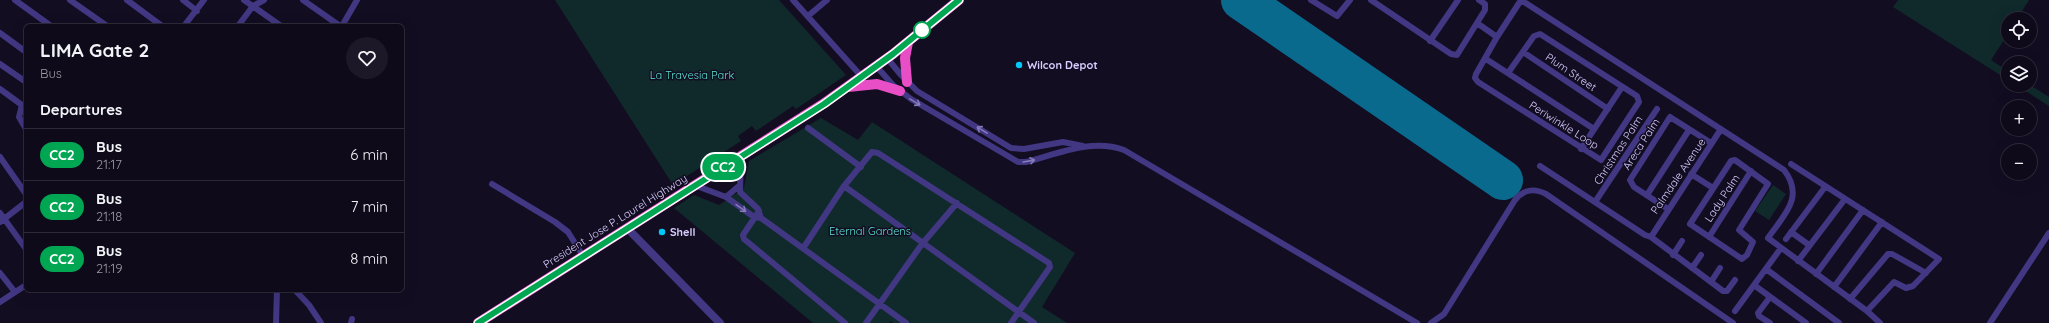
<!DOCTYPE html>
<meta charset="utf-8">
<style>
body{margin:0;font-family:Quicksand,sans-serif;background:#1c1827;color:#f1f3f6;height:100vh;display:flex;flex-direction:column;font-size:15px;white-space:nowrap}
*{box-sizing:border-box;margin:0}
p{font-size:13px;color:#9b9aa2}
.icon{flex:none;width:22px;height:22px;fill:none;stroke:currentColor;stroke-width:2;stroke-linecap:round;stroke-linejoin:round}
.map{position:relative;flex:1;overflow:hidden}
.side{position:absolute;left:24px;top:24px;width:380px;height:268px;display:flex;flex-direction:column;background:#0e0a1a;border-radius:6px;box-shadow:0 4px 16px #0002,0 0 0 1px #2e2b39}
.side>*{flex:none}
.badge{padding:0 8px;border-radius:13px;font-size:14px;line-height:26px}
.tools{position:absolute;left:2001px;top:12px;display:grid;gap:8px}
.tools a{display:grid;place-items:center;width:36px;height:36px;border-radius:50%;background:#0e0a1a;box-shadow:0 4px 16px #0002,0 0 0 1px #2e2b39;font-size:20px}
.map>.badge{position:absolute;translate:-50% -50%;box-shadow:0 0 0 2px #fff}
h2{padding:0 16px;font-size:15px;line-height:36px}
.round{display:grid;place-items:center;flex:none;width:42px;height:42px;border-radius:21px;background:#1c1827}
.headline{display:flex;align-items:center;justify-content:space-between;height:68px;padding:0 16px}
h1{font-size:19px;font-weight:800;line-height:30px}
ul{padding:0;list-style:none}
li{display:flex;align-items:center;gap:12px;height:52px;padding:0 16px;border-top:1px solid #2e2b39}
li div{flex:1}
li b{display:block;font-size:15px}
li em{font-style:normal}
li .badge{min-width:44px;font-weight:700;text-align:center}
.map>svg:first-child{display:block}
.green{fill:#102a2c}
.lines{fill:none;stroke-linecap:round;stroke-linejoin:round}
.runway{stroke:#0a6a8e;stroke-width:40}
.minor{stroke:#413782;stroke-width:6}
.tertiary{stroke:#413782;stroke-width:8}
.trunk{stroke:#e84fc6;stroke-width:10}
.oneway{stroke:#857bba}
.line-casing{stroke:#fff;stroke-width:9}
.line{stroke:#00a651;stroke-width:6}
.stop-dot{fill:#fff;stroke:#00a651;stroke-width:2}
.poi-dot{fill:#00c8f9;stroke:#130d22;stroke-width:1.5}
.labels{text-anchor:middle;stroke-width:3;stroke-linejoin:round;paint-order:stroke}
.poi-label{font-size:11px;font-weight:bold;fill:#d9ceff;stroke:#130d22;text-anchor:start}
.street-label{font-size:11px;fill:#d9ceff;stroke:#130d22}
.park-label{font-size:11px;fill:#57e2cd;stroke:#130d22}
</style>
<div class="map">
<svg width="2049" height="323" viewBox="0 0 2049 323">
<rect width="100%" height="100%" fill="#130d22"/>
<path class="green" d="M555,0H779L846,75L796,109L793,106L756,131L752,126L738,136L741,141L673,185Z
M1898,0H2029L2017,19H2008V34L1991,60L2008,71V80L1893,7Z
M2016,85H2030L2049,97V106Z
M821,118L858,140L872,122L1075,253L1042,307L1067,323H893L891,321L889,323H813L674,208L694,195L719,205L744,188L749,161Z
M1773,185L1786,194L1769,220L1755,211Z"/>
<g class="lines">
<path class="runway" d="M1241,0L1503,180"/>
<path class="minor" d="M15,0L51,26
M70,0L107,26
M127,0L162,26
M183,0L197,11
M244,0L281,26
M303,0L340,26
M793,0L862,77
M1311,0L1337,16L1350,0
M1371,0L1451,54L1457,55L1485,10V4L1479,0
M1521,0L1784,170C1805,197 1784,215 1768,238L1867,311L1880,323
M808,16L827,0
M1477,23L1497,37
M184,26L204,0
M238,26L253,6L264,0
M342,26L357,0
M0,33L26,52
M1430,41L1458,0
M1523,52L1608,109
M887,58L901,75L917,91L1011,148L1024,149L1063,142L1083,146
M1486,59L1594,129
M0,64L26,82
M876,66L893,85L911,99L1018,162H1026C1057,154 1092,138 1124,150L1417,323
M1508,73L1534,36L1540,34L1637,96L1639,102L1601,160L1478,82L1475,78L1476,74L1497,37L1521,0
M0,89L26,108
M22,105L19,117L26,129
M808,128L861,167
M1721,129L1651,237L1723,291H1727L1735,280
M1581,149L1622,87
M0,157L26,194
M741,157L740,192L758,209L760,215
M1735,160L1768,184L1739,230L1753,242L1747,255L1742,259L1690,224L1731,161Z
M1791,164L1939,259L1913,286L1906,288L1894,282L1867,311
M1540,166L1645,235L1651,237
M1691,174L1713,188
M492,184L555,222L568,232L583,256
M694,185L726,197L754,217L761,218L906,323
M844,186L1034,323
M1647,195L1689,130
M726,197L740,185
M1595,202L1657,109
M1668,209L1634,187L1630,180L1670,117L1711,143
M759,211L743,235L744,239L845,323
M0,213L26,249
M0,222L26,202
M1791,232L1809,245
M1709,237L1751,171
M1786,239L1825,187
M804,247L844,186L872,152L878,153L1049,263L1050,267L1011,323
M1673,255L1682,241
M1798,261L1845,199
M1692,268L1701,255
M1766,269L1839,323
M0,273L15,292
M1816,274L1863,210
M1711,282L1720,268
M1754,285L1806,323
M1834,287L1882,222
M295,290L309,305L321,323
M1850,299L1888,254H1892L1926,273
M0,302L26,285
M1735,311L1781,248
M276,323L277,290
M351,323L352,319
M866,323L922,244L957,203
M1431,323L1444,314L1515,200C1524,189 1534,188 1546,194L1733,323
M1770,323L1759,316L1758,313L1770,297
M1990,323L2049,233"/>
<path class="tertiary" d="M627,228L720,323"/>
<path class="trunk" d="M907,82L905,58L908,42
M848,87L877,84L900,91
M478,323L823,104L893,54L959,0"/>
</g>
<defs><path id="oneway-shaft" d="M-6 0H5M1.5-3L5.5 0L1.5 3" fill="none" stroke-width="1.6" stroke-linecap="round" stroke-linejoin="round"/></defs>
<g class="oneway">
<use href="#oneway-shaft" transform="translate(915 102) rotate(31)"/>
<use href="#oneway-shaft" transform="translate(982 130) rotate(-149)"/>
<use href="#oneway-shaft" transform="translate(1029 161) rotate(-10)"/>
<use href="#oneway-shaft" transform="translate(741 208) rotate(35)"/>
</g>
<g class="lines">
<g class="line-casing">
<path id="line" d="M478,323L824,104L893,54L959,0"/>
</g>
<use href="#line" class="line"/>
</g>
<circle class="stop-dot" cx="922" cy="30" r="8"/>
<g class="poi-dot">
<circle cx="1019" cy="65" r="4"/>
<circle cx="662" cy="232" r="4"/>
</g>
<g class="labels">
<g class="poi-label">
<text x="1027" y="69">Wilcon Depot</text>
<text x="670" y="236">Shell</text>
</g>
<g class="street-label">
<text transform="translate(1571 72) rotate(34)" y="4">Plum Street</text>
<text transform="translate(1564 125) rotate(32)" y="4">Periwinkle Loop</text>
<text transform="translate(1641 144) rotate(-57)" y="4">Areca Palm</text>
<text transform="translate(1618 150) rotate(-57)" y="4">Christmas Palm</text>
<text transform="translate(1678 176) rotate(-56)" y="4">Palmdale Avenue</text>
<text transform="translate(1722 198) rotate(-57)" y="4">Lady Palm</text>
<text transform="translate(615 221) rotate(-32)" y="4">President Jose P. Laurel Highway</text>
</g>
<g class="park-label">
<text x="692" y="79">La Travesia Park</text>
<text x="870" y="235">Eternal Gardens</text>
</g>
</g>
</svg>
<div class="tools">
<a><svg class="icon" aria-label="locate" viewBox="0 0 24 24"><circle cx="12" cy="12" r="6"/><path d="M12 2v4M12 18v4M2 12h4M18 12h4"/></svg></a>
<a><svg class="icon" aria-label="layers" viewBox="0 0 24 24"><path d="M12 4l9 5-9 5-9-5zM3 14l9 5 9-5"/></svg></a>
<a>+</a>
<a>−</a>
</div>
<b class="badge" style="left:723px;top:167px;background:#00a651;color:#fff">CC2</b>
<section class="side">
<div class="headline"><div><h1>LIMA Gate 2</h1><p>Bus</p></div><a class="round"><svg class="icon" aria-label="heart" viewBox="0 0 24 24"><path d="M12 20l-8-8c-3-5 5-10 8-4 3-6 11-1 8 4z"/></svg></a></div>
<h2>Departures</h2>
<ul>
<li><span class="badge" style="background:#00a651;color:#fff">CC2</span><div><b>Bus</b><p>21:17</p></div><em>6 min</em></li>
<li><span class="badge" style="background:#00a651;color:#fff">CC2</span><div><b>Bus</b><p>21:18</p></div><em>7 min</em></li>
<li><span class="badge" style="background:#00a651;color:#fff">CC2</span><div><b>Bus</b><p>21:19</p></div><em>8 min</em></li>
</ul>
</section>
</div>
